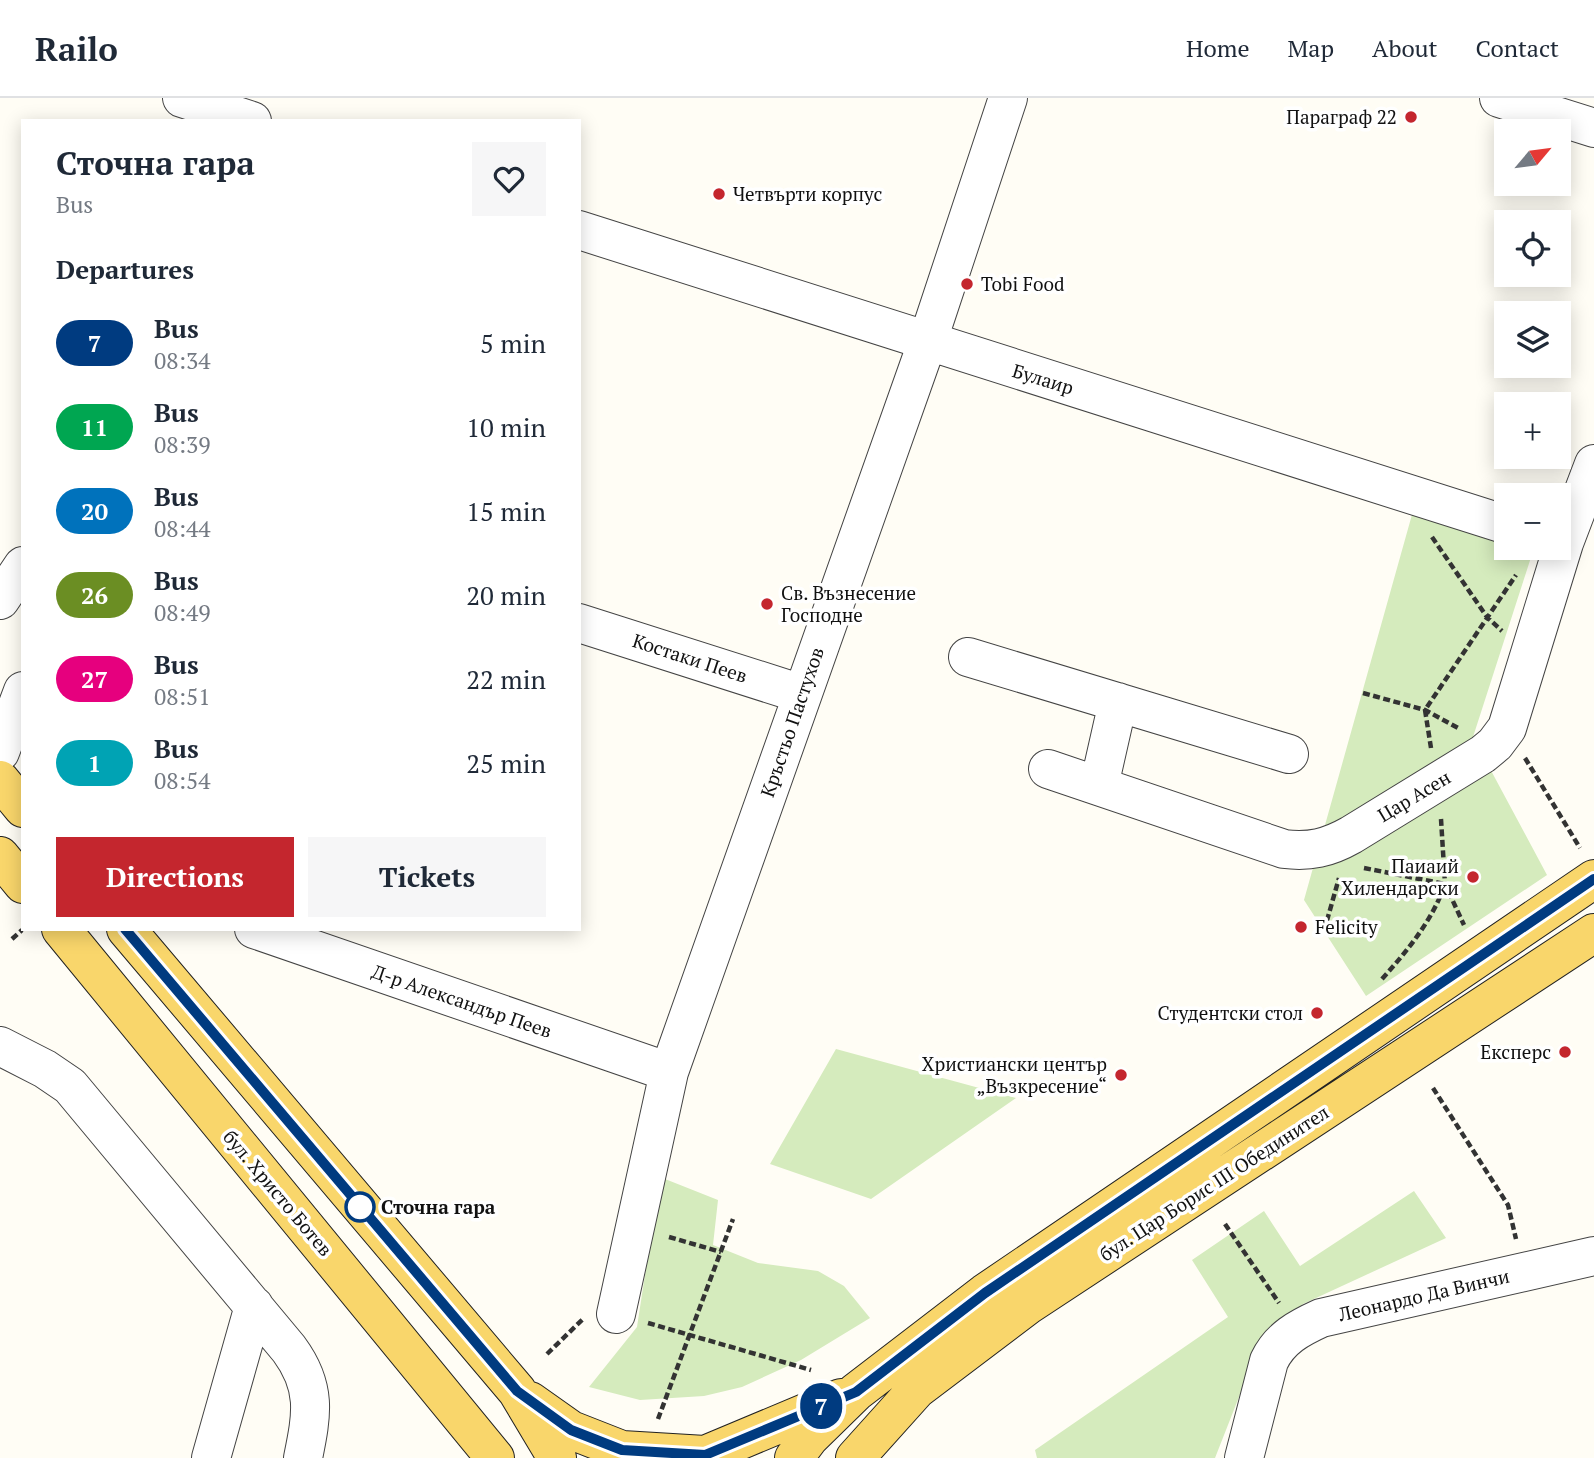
<!DOCTYPE html>
<meta charset="utf-8">
<style>
body{margin:0;font-family:"PT Serif",serif;background:#f6f6f7;color:#1f2937;height:100vh;display:flex;flex-direction:column;font-size:26px;white-space:nowrap}
*{box-sizing:border-box;margin:0}
p{font-size:23px;color:#747a83}
.icon{flex:none;width:38px;height:38px;fill:none;stroke:currentColor;stroke-width:2;stroke-linecap:round;stroke-linejoin:round}
.map{position:relative;flex:1;overflow:hidden}
.side{position:absolute;left:21px;top:21px;width:560px;height:812px;display:flex;flex-direction:column;background:#fff;border-radius:0px;box-shadow:0 4px 18px #0003}
.side>*{flex:none}
.badge{padding:0 14px;border-radius:23px;font-size:24px;line-height:46px}
.needle{width:46px;rotate:61deg}
.buttons{position:absolute;left:1494px;top:21px;display:grid;gap:14px}
.buttons a{display:grid;place-items:center;width:77px;height:77px;border-radius:0px;background:#fff;box-shadow:0 4px 18px #0003;font-size:35px}
.map>.badge{position:absolute;translate:-50% -50%;box-shadow:0 0 0 4px #fff}
h2{padding:0 35px;font-size:26px;line-height:63px}
.round{display:grid;place-items:center;flex:none;width:74px;height:74px;border-radius:0px;background:#f6f6f7}
.head{display:flex;align-items:center;justify-content:space-between;height:119px;padding:0 35px}
h1{font-size:33px;font-weight:800;line-height:52px}
.action{display:flex;gap:14px;margin-top:auto;padding:14px 35px}
.action a{flex:1;height:80px;border-radius:0px;background:#c4262e;color:#fff;font-size:28px;font-weight:800;line-height:80px;text-align:center}
.action a+a{background:#f6f6f7;color:#1f2937}
ul{padding:0;list-style:none}
li{display:flex;align-items:center;gap:21px;height:84px;padding:0 35px}
li div{flex:1}
li b{display:block;font-size:26px}
li em{font-style:normal}
li .badge{min-width:77px;font-weight:700;text-align:center}
header{display:flex;align-items:center;gap:42px;box-sizing:border-box;height:98px;padding:0 35px;background:#fff;border-bottom:2px solid #e0e1e3}
header strong{font-size:33px}
nav{display:flex;gap:38px;margin-inline-start:auto;font-size:24px}
.map>svg:first-child{display:block}
.green{fill:#d5ebbd}
.lines{fill:none;stroke-linecap:round;stroke-linejoin:round}
.minor-casing{stroke:#444;stroke-width:40}
.major-casing{stroke:#222;stroke-width:40}
.path{stroke:#333;stroke-width:4.5;stroke-dasharray:7 3.5;stroke-linecap:butt}
.minor{stroke:#fff;stroke-width:38}
.major{stroke:#f9d66b;stroke-width:38}
.line-casing{stroke:#fff;stroke-width:16}
.line{stroke:#003b80;stroke-width:10}
.poi-dot{fill:#c4262e;stroke:#fff;stroke-width:2.5}
.stop-dot{fill:#fff;stroke:#003b80;stroke-width:3.5}
.labels{text-anchor:middle;stroke-width:7;stroke-linejoin:round;paint-order:stroke}
.poi-label{font-size:19px;fill:#111;stroke:#fff;text-anchor:end}
.street-label{font-size:19px;fill:#111;stroke:#fff}
.stop-label{font-size:19px;font-weight:bold;fill:#111;stroke:#fff;text-anchor:start}
</style>
<header>
<strong>Railo</strong>
<nav><a>Home</a><a>Map</a><a>About</a><a>Contact</a></nav>
</header>
<div class="map">
<svg width="1594" height="1360" viewBox="0 0 1594 1360">
<rect width="100%" height="100%" fill="#fffdf5"/>
<path class="green" d="M1413,413L1507,441V450H1534L1473,639L1547,777L1366,898L1304,802Z
M836,951L1016,1000L871,1101L770,1066Z
M660,1079L718,1102L713,1147L758,1165L818,1173L844,1188L870,1220L801,1262L742,1289L704,1298L640,1302L589,1289L637,1229Z
M1414,1093L1446,1140L1303,1206L1257,1253L1215,1360H1037L1035,1352L1228,1219L1192,1162L1264,1113L1300,1168Z"/>
<g class="lines">
<g class="minor-casing">
<path id="minor" d="M182,0L252,23
M1499,0L1594,30
M579,132L1507,427
M0,502L23,468
M579,525L802,596
M968,559L1289,656
M0,654L23,593
M1048,671L1284,751C1310,754 1328,750 1351,737L1483,656L1495,646L1507,630L1564,445L1594,366
M1099,688L1118,604
M254,831L669,974
M0,948L45,971L70,988L289,1251C317,1289 312,1316 303,1360
M616,1216L669,974L927,245L1008,0
M211,1360L254,1208
M1244,1360L1269,1263C1280,1240 1299,1230 1321,1220L1594,1158"/>
</g>
<g class="major-casing">
<path id="major" d="M0,682L23,710
M0,758L23,786
M61,831L495,1360
M126,831L517,1293L557,1360
M530,1303L571,1332L622,1352L705,1357L841,1300
M794,1360L809,1340L856,1294L985,1195L1594,781
M855,1360L917,1291L1028,1207L1594,835"/>
</g>
<path class="path" d="M1432,439L1487,519L1502,533
M1363,595L1425,612L1460,631
M1431,650L1425,612L1516,477
M1525,660L1580,750
M1441,721L1445,786L1464,827
M1364,770L1445,786
M1324,833L1339,780
M12,841L22,832
M1382,881C1408,852 1431,824 1445,787
M1433,990L1508,1107L1516,1141
M1225,1126L1279,1205
M669,1139L721,1154
M648,1225L811,1272
M547,1256L584,1220
M658,1321L733,1121"/>
<use href="#minor" class="minor"/>
<use href="#major" class="major"/>
</g>
<g class="lines">
<g class="line-casing">
<path id="line" d="M125,831L517,1293L571,1332L622,1352L705,1357L856,1294L985,1195L1594,781"/>
</g>
<use href="#line" class="line"/>
</g>
<g class="poi-dot">
<circle cx="1411" cy="19" r="7"/>
<circle cx="719" cy="96" r="7"/>
<circle cx="967" cy="186" r="7"/>
<circle cx="767" cy="506" r="7"/>
<circle cx="1473" cy="779" r="7"/>
<circle cx="1301" cy="829" r="7"/>
<circle cx="1317" cy="915" r="7"/>
<circle cx="1565" cy="954" r="7"/>
<circle cx="1121" cy="977" r="7"/>
</g>
<circle class="stop-dot" cx="360" cy="1109" r="14"/>
<g class="labels">
<g class="poi-label">
<text x="1397" y="26">Параграф 22</text>
<text x="733" y="103" text-anchor="start">Четвърти корпус</text>
<text x="981" y="193" text-anchor="start">Tobi Food</text>
<text x="781" y="502" text-anchor="start">Св. Възнесение<tspan x="781" dy="22">Господне</tspan></text>
<text x="1459" y="775">Паиаий<tspan x="1459" dy="22">Хилендарски</tspan></text>
<text x="1315" y="836" text-anchor="start">Felicity</text>
<text x="1303" y="922">Студентски стол</text>
<text x="1551" y="961">Експерс</text>
<text x="1107" y="973">Христиански център<tspan x="1107" dy="22">„Възкресение“</tspan></text>
</g>
<g class="street-label">
<text transform="translate(1043 281) rotate(17)" y="7">Булаир</text>
<text transform="translate(690 560) rotate(18)" y="7">Костаки Пеев</text>
<text transform="translate(792 624) rotate(-71)" y="7">Кръстьо Пастухов</text>
<text transform="translate(1414 698) rotate(-31)" y="7">Цар Асен</text>
<text transform="translate(462 903) rotate(19)" y="7">Д-р Александър Пеев</text>
<text transform="translate(1214 1085) rotate(-33)" y="7">бул. Цар Борис III Обединител</text>
<text transform="translate(278 1095) rotate(50)" y="7">бул. Христо Ботев</text>
<text transform="translate(1424 1197) rotate(-13)" y="7">Леонардо Да Винчи</text>
</g>
<g class="stop-label">
<text x="381" y="1116">Сточна гара</text>
</g>
</g>
</svg>
<div class="buttons">
<a><svg class="needle" viewBox="-14 -14 28 28"><path d="M0-13l5 13h-10z" fill="#e53935"/><path d="M0 13l5-13h-10z" fill="#747a83"/></svg></a>
<a><svg class="icon" aria-label="locate" viewBox="0 0 24 24"><circle cx="12" cy="12" r="6"/><path d="M12 2v4M12 18v4M2 12h4M18 12h4"/></svg></a>
<a><svg class="icon" aria-label="layers" viewBox="0 0 24 24"><path d="M12 4l9 5-9 5-9-5zM3 14l9 5 9-5"/></svg></a>
<a>+</a>
<a>−</a>
</div>
<b class="badge" style="left:821px;top:1308px;background:#003b80;color:#fff">7</b>
<section class="side">
<div class="head"><div><h1>Сточна гара</h1><p>Bus</p></div><a class="round"><svg class="icon" aria-label="heart" viewBox="0 0 24 24"><path d="M12 20l-8-8c-3-5 5-10 8-4 3-6 11-1 8 4z"/></svg></a></div>
<h2>Departures</h2>
<ul>
<li><span class="badge" style="background:#003b80;color:#fff">7</span><div><b>Bus</b><p>08:34</p></div><em>5 min</em></li>
<li><span class="badge" style="background:#00a651;color:#fff">11</span><div><b>Bus</b><p>08:39</p></div><em>10 min</em></li>
<li><span class="badge" style="background:#0072bc;color:#fff">20</span><div><b>Bus</b><p>08:44</p></div><em>15 min</em></li>
<li><span class="badge" style="background:#6b8e23;color:#fff">26</span><div><b>Bus</b><p>08:49</p></div><em>20 min</em></li>
<li><span class="badge" style="background:#e6007e;color:#fff">27</span><div><b>Bus</b><p>08:51</p></div><em>22 min</em></li>
<li><span class="badge" style="background:#00a3b4;color:#fff">1</span><div><b>Bus</b><p>08:54</p></div><em>25 min</em></li>
</ul>
<div class="action"><a>Directions</a><a>Tickets</a></div>
</section>
</div>
